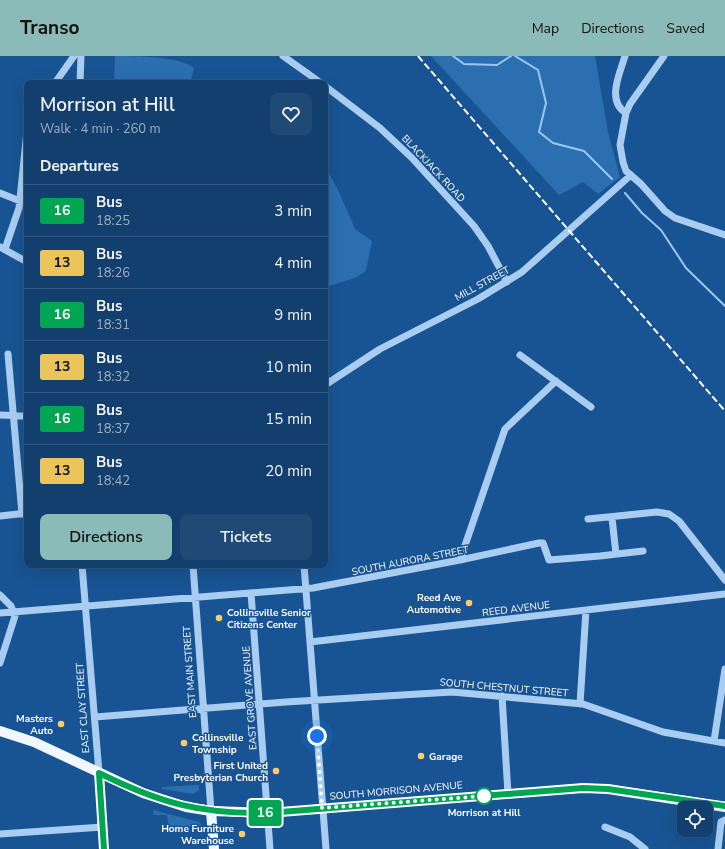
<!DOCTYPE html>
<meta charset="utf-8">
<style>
body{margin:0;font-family:"Nunito Sans",sans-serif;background:#1f4a76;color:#f1f3f6;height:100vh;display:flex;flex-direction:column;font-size:15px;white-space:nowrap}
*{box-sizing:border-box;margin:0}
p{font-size:13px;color:#9cafc2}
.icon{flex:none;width:22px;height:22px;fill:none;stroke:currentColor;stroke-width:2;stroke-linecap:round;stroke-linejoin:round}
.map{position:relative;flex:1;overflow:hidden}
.side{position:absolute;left:24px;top:24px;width:304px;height:488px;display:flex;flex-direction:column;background:#123f6e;border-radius:8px;box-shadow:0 4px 16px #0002,0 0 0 1px #315881}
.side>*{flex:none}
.badge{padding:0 8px;border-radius:3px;font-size:14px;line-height:26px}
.tools{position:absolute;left:677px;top:745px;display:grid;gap:8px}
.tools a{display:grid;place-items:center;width:36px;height:36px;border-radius:8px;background:#123f6e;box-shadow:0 4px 16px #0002,0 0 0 1px #315881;font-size:20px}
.you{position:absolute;width:20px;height:20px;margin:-10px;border:3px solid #fff;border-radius:50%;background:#1a73e8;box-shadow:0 0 0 6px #1a73e833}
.map>.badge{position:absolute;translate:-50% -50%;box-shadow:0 0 0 2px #fff}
h2{padding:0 16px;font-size:15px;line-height:36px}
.round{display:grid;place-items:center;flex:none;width:42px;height:42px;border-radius:8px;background:#1f4a76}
.overview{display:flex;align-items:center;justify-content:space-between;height:68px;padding:0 16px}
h1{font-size:19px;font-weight:600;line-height:30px}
.cta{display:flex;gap:8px;margin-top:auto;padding:8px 16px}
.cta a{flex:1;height:46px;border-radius:8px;background:#8bbbb9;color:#111;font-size:16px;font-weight:600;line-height:46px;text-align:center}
.cta a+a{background:#1f4a76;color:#f1f3f6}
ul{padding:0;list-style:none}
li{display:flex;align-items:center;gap:12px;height:52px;padding:0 16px;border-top:1px solid #315881}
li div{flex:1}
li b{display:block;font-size:15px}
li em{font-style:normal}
li .badge{min-width:44px;font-weight:700;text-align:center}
header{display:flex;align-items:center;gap:24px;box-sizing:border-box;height:56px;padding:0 20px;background:#8bbbb9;color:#111}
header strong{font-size:19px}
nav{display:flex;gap:22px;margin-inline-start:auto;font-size:14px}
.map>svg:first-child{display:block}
.green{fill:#2b6fb1}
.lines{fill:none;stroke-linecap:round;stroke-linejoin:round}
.stream{stroke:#9bc8f2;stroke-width:2}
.minor{stroke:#a9cdf0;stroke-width:7}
.major{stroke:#f1f7ff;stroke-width:10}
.rail{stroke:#fff;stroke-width:2;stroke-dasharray:7 3;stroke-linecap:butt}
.line-casing{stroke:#fff;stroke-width:9}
.line{stroke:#00a651;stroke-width:6}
.walk{stroke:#fff;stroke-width:4;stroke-dasharray:0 7.2}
.poi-dot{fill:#ffcb67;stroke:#185493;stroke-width:1.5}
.stop-dot{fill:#fff;stroke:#00a651;stroke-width:2}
.labels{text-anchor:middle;stroke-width:3;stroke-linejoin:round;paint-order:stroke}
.street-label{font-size:10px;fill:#fff;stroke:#185493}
.poi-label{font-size:10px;font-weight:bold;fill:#fff;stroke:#185493;text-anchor:end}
.stop-label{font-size:10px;font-weight:bold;fill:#fff;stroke:#185493}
</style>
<header>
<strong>Transo</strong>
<nav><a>Map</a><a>Directions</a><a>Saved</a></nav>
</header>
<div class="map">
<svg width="725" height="793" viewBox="0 0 725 793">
<rect width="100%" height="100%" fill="#185493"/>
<path class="green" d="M115,0C138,0 179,0 194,12L190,27H114Z
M431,0H595L608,76L620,121L598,138L583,126L559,139Z
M325,110L339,136L355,173L372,185L366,215L355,222L325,231Z
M199,729V734L193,738L162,733V731Z
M153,754L199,766L202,769L169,773L167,759H154Z"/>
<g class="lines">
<path class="stream" d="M453,0L464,8L497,9L511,0
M515,0L538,14L546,47L539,76L553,87L584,95L612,123
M625,137L642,157L661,174L686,212L725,250"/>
<path class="minor" d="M283,0L321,27
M625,0C620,17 606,45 626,57
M664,0L630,48L626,57L620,89L623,106L626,115L641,128L665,155L675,162L725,179
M55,27L74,0
M80,27L81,0
M325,30L380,72L411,101L474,170L488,190L507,226
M0,137L20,145
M0,191L27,206
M5,193L19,152L27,75
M8,298L22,458
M520,299L591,351
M325,329L380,293L478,243L522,216L631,119
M0,359L27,360
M0,460L27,457
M612,462L616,498
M588,463L657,456L669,458L679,465L725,524
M460,504L505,373L556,325
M82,509L99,717
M193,509L211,755
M304,509L326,793
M251,537L270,793
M0,539L11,550L15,560L0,607
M0,557L313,532L460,504L539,487H543L549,504L600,500L643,495
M310,586L725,538
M502,640L508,738
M580,648L586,554
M95,661L286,646L452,636L583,648L663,676L725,687
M714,685L725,613
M605,771L630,781L645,793
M0,778L103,771
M718,793L721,766L725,764"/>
<path class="major" d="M0,675L34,686L143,737L186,751L211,755L268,757L583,732L608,733L725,751
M99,717L104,793
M211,755L214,793"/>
<path class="rail" d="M418,0L725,355"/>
</g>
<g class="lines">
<g class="line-casing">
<path id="line" d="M104,793L99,717C160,747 199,758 268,757L583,732L608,733L725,750"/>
</g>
<use href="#line" class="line"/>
<path class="walk" d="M317,680L322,752L484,740"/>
</g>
<g class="poi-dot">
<circle cx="469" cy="547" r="4"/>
<circle cx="219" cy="562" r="4"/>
<circle cx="61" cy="668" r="4"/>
<circle cx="184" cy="687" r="4"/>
<circle cx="421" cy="700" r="4"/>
<circle cx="276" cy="715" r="4"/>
<circle cx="242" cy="778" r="4"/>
</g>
<circle class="stop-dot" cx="484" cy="740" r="8"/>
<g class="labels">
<g class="street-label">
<text transform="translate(434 112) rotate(47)" y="4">BLACKJACK ROAD</text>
<text transform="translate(482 227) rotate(-29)" y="4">MILL STREET</text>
<text transform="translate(410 504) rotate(-11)" y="4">SOUTH AURORA STREET</text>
<text transform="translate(516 552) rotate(-7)" y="4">REED AVENUE</text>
<text transform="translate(189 616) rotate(-94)" y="4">EAST MAIN STREET</text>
<text transform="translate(504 631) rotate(5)" y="4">SOUTH CHESTNUT STREET</text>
<text transform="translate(249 642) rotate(-94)" y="4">EAST GROVE AVENUE</text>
<text transform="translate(82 652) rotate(-94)" y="4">EAST CLAY STREET</text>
<text transform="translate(396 734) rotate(-5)" y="4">SOUTH MORRISON AVENUE</text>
</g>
<g class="poi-label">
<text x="461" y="545">Reed Ave<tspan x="461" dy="12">Automotive</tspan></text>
<text x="227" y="560" text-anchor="start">Collinsville Senior<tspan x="227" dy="12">Citizens Center</tspan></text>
<text x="53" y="666">Masters<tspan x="53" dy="12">Auto</tspan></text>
<text x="192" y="685" text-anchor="start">Collinsville<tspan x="192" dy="12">Township</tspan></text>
<text x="429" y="704" text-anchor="start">Garage</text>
<text x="268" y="713">First United<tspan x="268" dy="12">Presbyterian Church</tspan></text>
<text x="234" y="776">Home Furniture<tspan x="234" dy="12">Warehouse</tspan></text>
</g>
<g class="stop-label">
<text x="484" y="760">Morrison at Hill</text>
</g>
</g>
</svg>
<div class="tools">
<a><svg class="icon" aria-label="locate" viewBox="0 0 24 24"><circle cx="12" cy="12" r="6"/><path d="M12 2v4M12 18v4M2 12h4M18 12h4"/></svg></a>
</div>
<div class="you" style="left:317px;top:680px"></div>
<b class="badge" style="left:265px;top:757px;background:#00a651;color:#fff">16</b>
<section class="side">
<div class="overview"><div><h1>Morrison at Hill</h1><p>Walk · 4 min · 260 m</p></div><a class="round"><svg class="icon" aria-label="heart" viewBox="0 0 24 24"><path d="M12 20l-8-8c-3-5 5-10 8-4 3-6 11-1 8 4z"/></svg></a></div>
<h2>Departures</h2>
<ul>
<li><span class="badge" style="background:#00a651;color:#fff">16</span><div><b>Bus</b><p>18:25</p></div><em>3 min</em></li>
<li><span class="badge" style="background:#eac55c;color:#111">13</span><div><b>Bus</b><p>18:26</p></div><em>4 min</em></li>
<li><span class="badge" style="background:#00a651;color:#fff">16</span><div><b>Bus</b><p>18:31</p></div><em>9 min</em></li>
<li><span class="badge" style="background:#eac55c;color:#111">13</span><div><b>Bus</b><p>18:32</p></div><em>10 min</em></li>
<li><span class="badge" style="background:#00a651;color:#fff">16</span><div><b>Bus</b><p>18:37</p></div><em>15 min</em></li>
<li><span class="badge" style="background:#eac55c;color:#111">13</span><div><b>Bus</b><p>18:42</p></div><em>20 min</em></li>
</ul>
<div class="cta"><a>Directions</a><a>Tickets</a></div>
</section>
</div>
